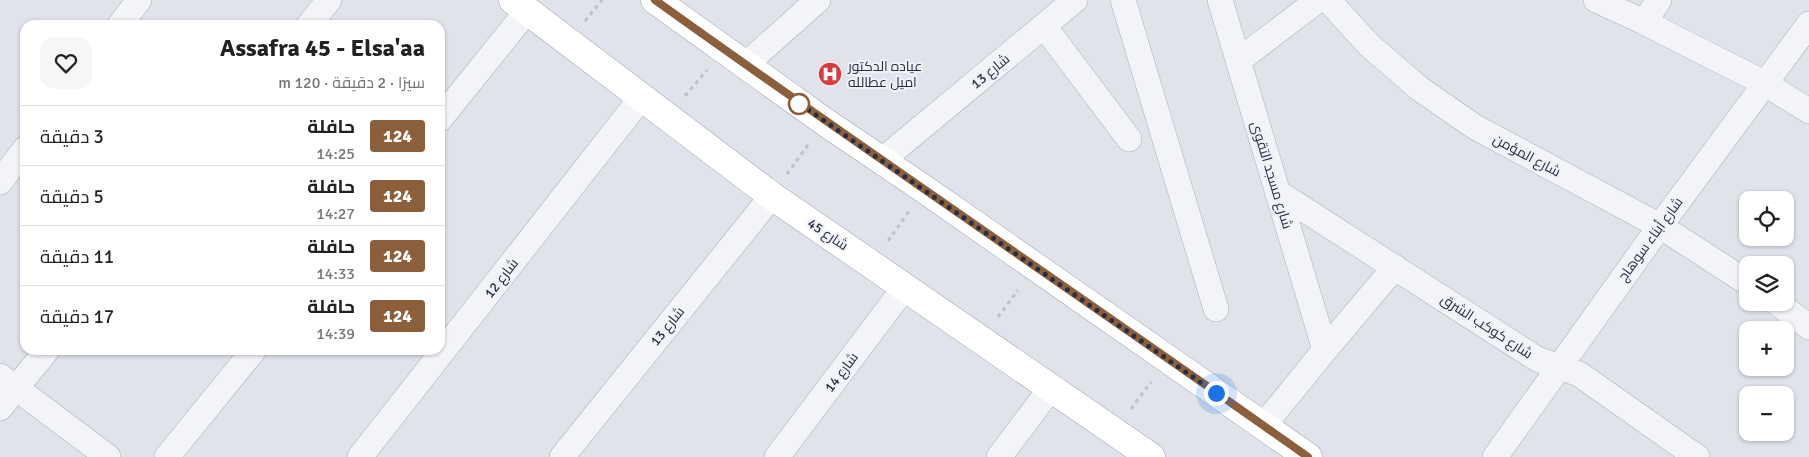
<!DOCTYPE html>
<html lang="ar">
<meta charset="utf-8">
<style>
body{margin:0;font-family:Signika,Cairo,sans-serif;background:#f6f6f6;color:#222;direction:rtl;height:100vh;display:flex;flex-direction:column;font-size:19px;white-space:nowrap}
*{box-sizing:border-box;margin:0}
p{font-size:16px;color:#767676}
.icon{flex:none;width:28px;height:28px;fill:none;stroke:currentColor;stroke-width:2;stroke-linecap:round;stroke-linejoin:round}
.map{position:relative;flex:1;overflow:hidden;direction:ltr}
.panel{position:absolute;left:20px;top:20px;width:425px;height:335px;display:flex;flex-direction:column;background:#fff;border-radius:15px;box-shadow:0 1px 4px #0004;direction:rtl}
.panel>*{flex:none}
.badge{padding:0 10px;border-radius:4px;font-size:18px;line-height:32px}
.tools{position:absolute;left:1739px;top:191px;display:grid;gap:10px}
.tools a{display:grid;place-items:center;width:55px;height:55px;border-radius:10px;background:#fff;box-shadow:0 1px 4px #0004;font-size:25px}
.you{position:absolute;width:25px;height:25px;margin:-12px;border:4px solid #fff;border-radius:50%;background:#1a73e8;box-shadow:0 0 0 8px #1a73e833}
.map>.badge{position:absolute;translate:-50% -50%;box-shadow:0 0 0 2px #fff}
.round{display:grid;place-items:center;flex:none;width:52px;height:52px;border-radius:15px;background:#f6f6f6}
.headline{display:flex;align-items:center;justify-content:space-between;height:85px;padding:0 20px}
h1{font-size:24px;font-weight:700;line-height:38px}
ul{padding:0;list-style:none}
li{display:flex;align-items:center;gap:15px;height:60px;padding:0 20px;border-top:1px solid #e0e0e0}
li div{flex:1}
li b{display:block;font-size:19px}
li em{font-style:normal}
li .badge{min-width:55px;font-weight:700;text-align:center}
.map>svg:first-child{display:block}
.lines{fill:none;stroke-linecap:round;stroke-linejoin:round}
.minor-casing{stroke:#a8adb8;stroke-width:26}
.primary-casing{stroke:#9fa5b7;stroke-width:29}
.path{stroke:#bec1c9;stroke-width:3;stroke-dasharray:4 4;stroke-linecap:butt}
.minor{stroke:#f3f4f8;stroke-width:25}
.primary{stroke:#fff;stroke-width:28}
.line-casing{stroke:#fff;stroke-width:11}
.line{stroke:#8b5e3c;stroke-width:8}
.walk{stroke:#272e43;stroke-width:5;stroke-dasharray:0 9}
.stop-dot{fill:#fff;stroke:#8b5e3c;stroke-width:2.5}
.labels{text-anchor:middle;stroke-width:4;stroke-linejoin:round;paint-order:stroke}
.poi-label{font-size:14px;fill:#272e43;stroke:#f0f2f7;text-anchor:start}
.street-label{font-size:14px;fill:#272e43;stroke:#f0f2f7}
</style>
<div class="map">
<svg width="1809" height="457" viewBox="0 0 1809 457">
<rect width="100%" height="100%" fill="#e0e3ea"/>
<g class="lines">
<g class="minor-casing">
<path id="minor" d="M1123,0L1216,309
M1220,0L1325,350
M1328,0L1369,45L1420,89L1475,127L1660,226L1748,283
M1596,0L1644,22L1764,83L1809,111
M1644,22L1659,0
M120,25L139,0
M309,25L329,0
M1044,26L1129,139
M1238,61L1318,0
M745,65L818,0
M440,119L527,11
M881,161L1075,0
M0,182L25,149
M1277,192L1537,359L1579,374L1697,457
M1776,302L1809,327
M0,376L108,457
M0,408L47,350
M1263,426L1325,350L1395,267
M167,457L254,350
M360,457L641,98
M562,457L772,196
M777,457L905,287
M999,457L1051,388
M1495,457L1660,226L1809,24"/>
</g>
<g class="primary-casing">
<path id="primary" d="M513,0L772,196L1151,457
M655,0L825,122L924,189L1308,457"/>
</g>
<path class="path" d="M585,21L602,0
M685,96L707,70
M787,174L808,145
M888,241L909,211
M998,317L1018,290
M1131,409L1151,382"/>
<use href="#minor" class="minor"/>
<use href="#primary" class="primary"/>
</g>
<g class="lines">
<g class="line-casing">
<path id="line" d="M655,0C871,155 1091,303 1308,457"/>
</g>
<use href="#line" class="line"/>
<path class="walk" d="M799,104L793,99L1216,393"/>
</g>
<defs>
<g id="hospital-disc" transform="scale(1.25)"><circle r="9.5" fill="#d73d40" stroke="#f0f2f7"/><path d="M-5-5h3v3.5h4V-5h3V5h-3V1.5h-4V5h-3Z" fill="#fff"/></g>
</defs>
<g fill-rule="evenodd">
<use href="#hospital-disc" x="830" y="74"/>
</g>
<circle class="stop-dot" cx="799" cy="104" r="10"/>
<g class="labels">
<g class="poi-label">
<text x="848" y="71">عياده الدكتور<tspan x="848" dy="16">اميل عطالله</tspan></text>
</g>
<g class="street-label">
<text transform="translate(990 71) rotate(-40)" y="5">شارع 13</text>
<text transform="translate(1527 155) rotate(28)" y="5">شارع المؤمن</text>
<text transform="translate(1272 175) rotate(73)" y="5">شارع مسجد التقوى</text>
<text transform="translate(828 234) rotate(34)" y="5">شارع 45</text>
<text transform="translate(1650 239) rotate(-54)" y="5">شارع أبناء سوهاج</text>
<text transform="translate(501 278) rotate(-52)" y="5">شارع 12</text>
<text transform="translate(667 326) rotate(-51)" y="5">شارع 13</text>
<text transform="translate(1487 326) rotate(33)" y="5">شارع كوكب الشرق</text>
<text transform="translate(841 372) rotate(-53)" y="5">شارع 14</text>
</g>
</g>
</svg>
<div class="tools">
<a><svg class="icon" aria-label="locate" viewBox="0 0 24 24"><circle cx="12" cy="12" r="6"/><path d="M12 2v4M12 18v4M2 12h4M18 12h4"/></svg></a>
<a><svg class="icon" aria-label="layers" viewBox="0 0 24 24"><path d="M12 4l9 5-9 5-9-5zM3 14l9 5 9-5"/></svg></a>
<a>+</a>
<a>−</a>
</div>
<div class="you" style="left:1216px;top:393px"></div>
<section class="panel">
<div class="headline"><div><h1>Assafra 45 - Elsa'aa</h1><p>سيرًا · 2 دقيقة · 120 m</p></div><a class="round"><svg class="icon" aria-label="heart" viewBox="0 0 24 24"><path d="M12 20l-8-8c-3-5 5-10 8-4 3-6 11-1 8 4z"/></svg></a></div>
<ul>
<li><span class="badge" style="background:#8b5e3c;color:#fff">124</span><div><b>حافلة</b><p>14:25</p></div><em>3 دقيقة</em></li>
<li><span class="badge" style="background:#8b5e3c;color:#fff">124</span><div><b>حافلة</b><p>14:27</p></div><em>5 دقيقة</em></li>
<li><span class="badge" style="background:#8b5e3c;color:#fff">124</span><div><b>حافلة</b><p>14:33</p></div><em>11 دقيقة</em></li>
<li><span class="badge" style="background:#8b5e3c;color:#fff">124</span><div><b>حافلة</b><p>14:39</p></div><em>17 دقيقة</em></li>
</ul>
</section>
</div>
